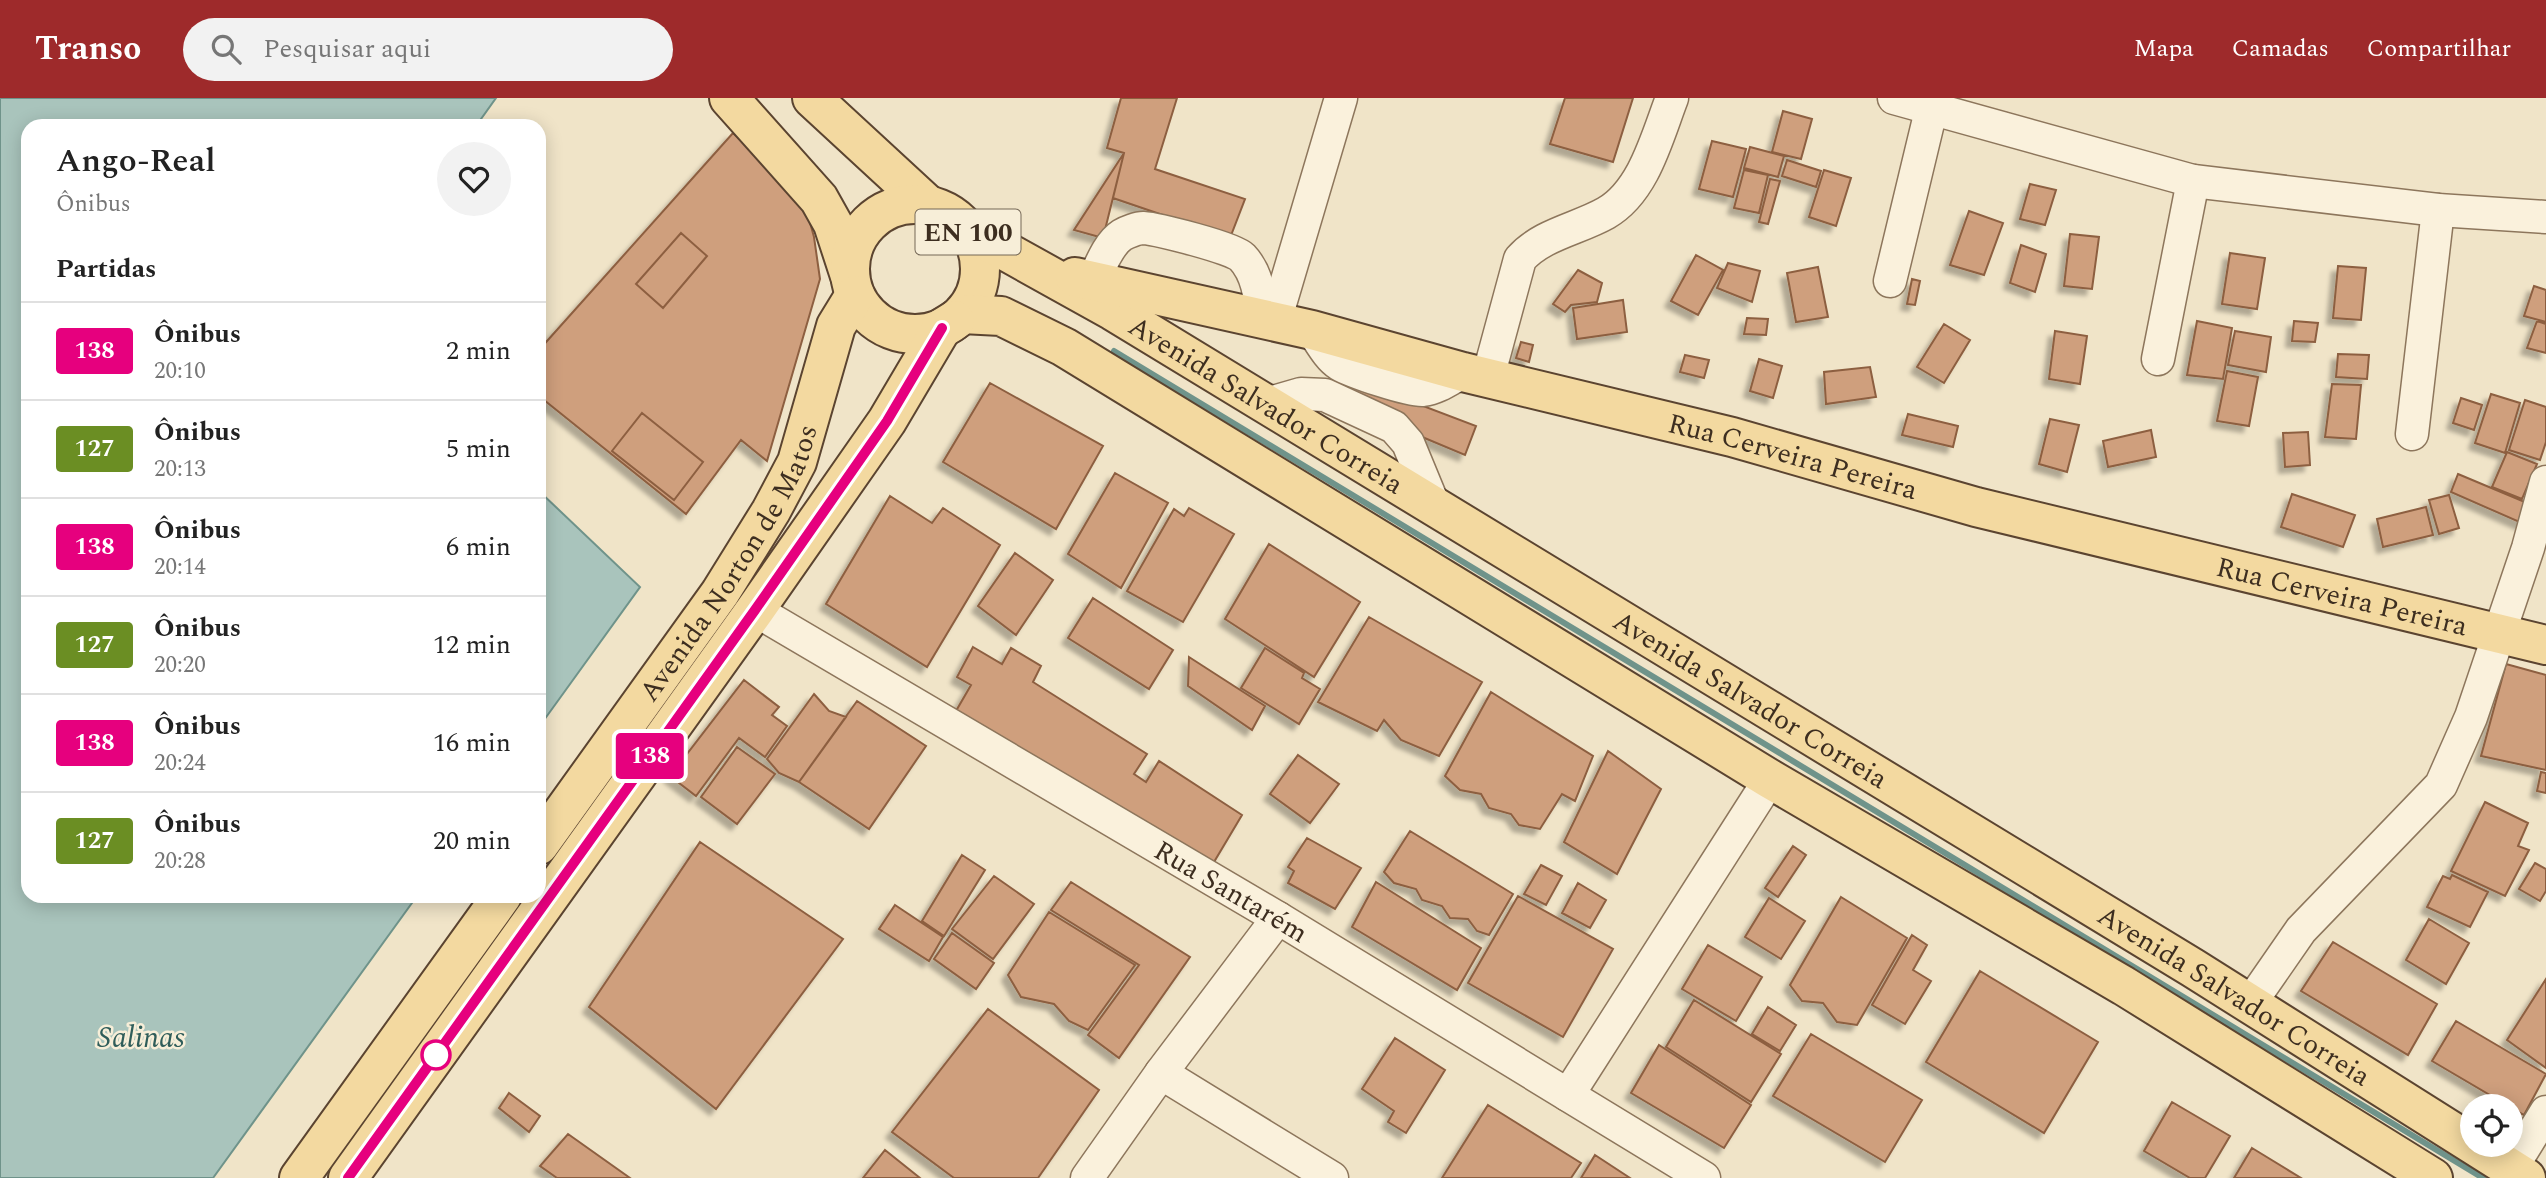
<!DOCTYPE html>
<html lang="pt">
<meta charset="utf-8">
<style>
body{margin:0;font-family:Spectral,serif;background:#f2f2f2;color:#222;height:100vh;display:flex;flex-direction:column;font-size:26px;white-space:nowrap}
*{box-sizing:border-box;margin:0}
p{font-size:23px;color:#767676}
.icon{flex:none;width:38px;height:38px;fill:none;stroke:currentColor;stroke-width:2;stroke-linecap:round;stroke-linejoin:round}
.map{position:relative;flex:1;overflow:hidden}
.panel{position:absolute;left:21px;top:21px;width:525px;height:784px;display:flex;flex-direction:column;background:#fff;border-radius:21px;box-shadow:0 4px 18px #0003}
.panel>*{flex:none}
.badge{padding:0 14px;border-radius:5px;font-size:24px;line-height:46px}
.buttons{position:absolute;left:2460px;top:996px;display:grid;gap:14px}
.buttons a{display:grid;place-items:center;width:63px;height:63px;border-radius:50%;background:#fff;box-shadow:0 4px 18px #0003;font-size:35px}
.map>.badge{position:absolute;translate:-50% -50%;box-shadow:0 0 0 4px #fff}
h2{padding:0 35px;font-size:26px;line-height:63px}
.round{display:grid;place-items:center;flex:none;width:74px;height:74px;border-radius:37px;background:#f2f2f2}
.overview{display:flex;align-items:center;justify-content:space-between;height:119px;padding:0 35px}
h1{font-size:33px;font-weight:600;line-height:52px}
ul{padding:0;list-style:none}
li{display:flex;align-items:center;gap:21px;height:98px;padding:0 35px;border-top:2px solid #e0e0e0}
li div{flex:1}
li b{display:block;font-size:26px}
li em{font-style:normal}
li .badge{min-width:77px;font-weight:700;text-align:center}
header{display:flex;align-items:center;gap:42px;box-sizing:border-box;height:98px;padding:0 35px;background:#9e2a2b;color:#fff}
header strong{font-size:33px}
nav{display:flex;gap:38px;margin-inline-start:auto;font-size:24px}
.search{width:490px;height:63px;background:#f2f2f2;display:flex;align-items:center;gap:18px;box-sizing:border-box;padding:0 24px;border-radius:38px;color:#767676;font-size:26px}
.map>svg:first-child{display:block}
.water{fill:#a9c4bc;stroke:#6f938a;stroke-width:2}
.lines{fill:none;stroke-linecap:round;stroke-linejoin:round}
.stream{stroke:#6f938a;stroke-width:6}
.building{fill:#cf9f7d;stroke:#8d5f41;stroke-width:2;filter:url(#shadow)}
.minor-casing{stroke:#8d765c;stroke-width:35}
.major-casing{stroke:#5b4430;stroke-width:42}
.minor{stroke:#faf1dc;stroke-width:32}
.major{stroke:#f3d9a0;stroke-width:38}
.line-casing{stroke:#fff;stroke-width:16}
.line{stroke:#e6007e;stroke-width:10}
.stop-dot{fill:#fff;stroke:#e6007e;stroke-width:3.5}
.labels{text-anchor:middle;stroke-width:5;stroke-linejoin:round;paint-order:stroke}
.shield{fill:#f7eed8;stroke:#756857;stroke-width:2}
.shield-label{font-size:26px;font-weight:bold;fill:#3d2e20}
.street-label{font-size:28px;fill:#3d2e20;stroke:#f7eed8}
.water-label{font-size:30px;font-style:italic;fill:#2f5d5a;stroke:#f7eed8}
</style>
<header>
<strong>Transo</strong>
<div class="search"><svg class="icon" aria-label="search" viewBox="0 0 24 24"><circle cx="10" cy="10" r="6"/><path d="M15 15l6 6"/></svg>Pesquisar aqui</div>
<nav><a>Mapa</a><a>Camadas</a><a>Compartilhar</a></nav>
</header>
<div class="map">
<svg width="2546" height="1080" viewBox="0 0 2546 1080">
<defs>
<filter id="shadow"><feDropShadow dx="-6" dy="6" stdDeviation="2" flood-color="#0004"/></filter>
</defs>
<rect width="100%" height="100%" fill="#f0e4c8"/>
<path class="water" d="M0,0H496L476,28H28V798H417L213,1080H0Z
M539,393L640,489L539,629Z"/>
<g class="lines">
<path class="stream" d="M1114,253L2483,1080"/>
</g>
<path class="building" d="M1121,0H1177L1155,71L1245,101L1230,140L1113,100L1124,55L1107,50Z
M1565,0H1633L1613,64L1550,46Z
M1783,13L1812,21L1801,61L1772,54Z
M733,35L804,103L814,139L820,181L767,363L741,342L686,416L539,298V252Z
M1712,43L1746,51L1733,99L1699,91Z
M1750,49L1784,58L1778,79L1744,70Z
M1124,55L1103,140L1074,132Z
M1787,62L1821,73L1816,89L1782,78Z
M1744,72L1768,77L1759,115L1734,110Z
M1824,72L1851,80L1836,128L1809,119Z
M1770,81L1780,83L1768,126L1759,124Z
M2030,86L2056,92L2045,127L2020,121Z
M1969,113L2003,125L1984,177L1950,167Z
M681,135L707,158L663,210L636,186Z
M2070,136L2099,139L2092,191L2064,188Z
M2021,147L2046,156L2035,194L2010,185Z
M2230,155L2265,160L2257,211L2222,206Z
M1696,157L1723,172L1698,217L1671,203Z
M1728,165L1760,173L1752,204L1717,190Z
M2338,168L2366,170L2361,222L2333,220Z
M1818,169L1828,219L1796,224L1787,175Z
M1578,172L1602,185L1597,204L1571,207L1565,214L1553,206Z
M1912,181L1920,183L1915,207L1907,206Z
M2534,188L2546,192V224L2524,218Z
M1623,202L1627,234L1577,241L1573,210Z
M1747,220L1768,221L1766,237L1744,236Z
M2197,223L2232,230L2223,281L2187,277Z
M2294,223L2318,225L2315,244L2292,243Z
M2537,223L2546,226V255L2527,250Z
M1944,226L1970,242L1944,285L1917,269Z
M2055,233L2087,238L2080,286L2049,281Z
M2235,233L2271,239L2266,274L2228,267Z
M1521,244L1533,247L1529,264L1516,260Z
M2338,256L2369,257L2367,281L2336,279Z
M1685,257L1709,262L1704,280L1680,274Z
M1759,261L1782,268L1773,300L1750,293Z
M1870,269L1876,299L1826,306L1824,274Z
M2227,273L2258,279L2249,328L2217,323Z
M1339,276L1476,328L1465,357L1415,336L1326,294Z
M990,285L1103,348L1056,431L943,364Z
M2332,286L2361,287L2356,341L2325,339Z
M2491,296L2520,305L2505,355L2475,345Z
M2461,300L2482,307L2474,332L2453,325Z
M2525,302L2546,309V344L2540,362L2509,352Z
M642,315L703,364L674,402L612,353Z
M1908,316L1958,328L1953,349L1902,337Z
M2050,321L2079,327L2067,374L2039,366Z
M2151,332L2156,359L2108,369L2103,343Z
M2308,334L2310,367L2285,369L2283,335Z
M2507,354L2537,366L2522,401L2492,389Z
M1115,375L1168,405L1121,490L1068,456Z
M2458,376L2532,407L2524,426L2451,394Z
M2292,396L2355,417L2343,449L2281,429Z
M2449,397L2459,430L2439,436L2429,402Z
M890,398L932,425L943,410L1000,447L927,569L826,506Z
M2426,409L2433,437L2383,449L2377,421Z
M1189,410L1234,436L1183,524L1127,493L1174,411L1184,418Z
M1269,446L1360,504L1314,579L1225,521Z
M1015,455L1053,482L1016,537L978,508Z
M1093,500L1173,552L1149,591L1068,540Z
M1369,519L1482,584L1439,658L1401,642L1384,622L1377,633L1318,604Z
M973,549L1002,566L1011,550L1041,568L1033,584L1147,656L1134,676L1146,684L1159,663L1242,717L1211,769L956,613L971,587L957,579Z
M1265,550L1304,575L1302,580L1320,591L1299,626L1241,590Z
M1189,559L1265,608L1252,632L1188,588Z
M2506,566L2546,577V672L2481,658Z
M744,582L779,609L772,617L787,628L765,659L739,640L696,698L670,678Z
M1491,594L1593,658L1575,703L1562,696L1540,731L1519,727L1511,716L1489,710L1481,696L1460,692L1445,678Z
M814,596L829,613L846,619L799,684L779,675L767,661Z
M857,603L926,648L869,731L799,684Z
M737,649L775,676L737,726L701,699Z
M1608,653L1661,691L1617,776L1564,744Z
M1298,657L1339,686L1310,725L1270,696Z
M2541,674L2546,675V695L2537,693Z
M2485,704L2528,725L2518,748L2529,752L2505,798L2451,773Z
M1410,733L1513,796L1489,837L1477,833L1468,821L1450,820L1442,808L1422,802L1416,791L1394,785L1384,774Z
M1307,740L1361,770L1335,811L1288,785L1294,773L1288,769Z
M700,744L843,841L716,1011L589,909Z
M1793,748L1806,757L1778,799L1765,790Z
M962,757L985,772L944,838L922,823Z
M2535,765L2546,771V793L2540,803L2519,791Z
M1541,767L1562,778L1546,807L1524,796Z
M2452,777L2488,794L2470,829L2427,809L2443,778L2450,781Z
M994,778L1034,806L993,861L952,831Z
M1071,784L1190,859L1119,960L1088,937L1139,867L1051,812Z
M1376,784L1481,850L1457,892L1352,829Z
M1578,785L1606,802L1590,830L1562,815Z
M1518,798L1613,851L1563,939L1468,885Z
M1841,799L1907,840L1857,927L1837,924L1823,905L1802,903L1790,887Z
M1769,800L1805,823L1781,861L1745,839Z
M895,807L943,839L929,863L879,831Z
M1049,814L1135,867L1088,932L1069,923L1054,906L1021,899L1008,877Z
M2429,821L2469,845L2446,886L2406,862Z
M952,835L994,865L976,891L934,861Z
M1912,837L1927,847L1913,872L1931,883L1905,926L1872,907Z
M2333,844L2437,906L2408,957L2301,893Z
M1708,847L1762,879L1736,923L1682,891Z
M1980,873L2098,944L2044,1035L1926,964Z
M2546,881V970L2507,942Z
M1694,902L1781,956L1751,1004L1666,949Z
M1768,909L1796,927L1780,953L1752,936Z
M988,911L1099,992L1038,1080H954L892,1034Z
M2456,923L2546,976L2524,1017L2432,963Z
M1811,936L1922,1002L1885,1064L1773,998Z
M1395,940L1445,972L1406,1035L1388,1024L1394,1013L1362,991Z
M1659,947L1751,1007L1724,1050L1631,995Z
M509,995L540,1018L529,1034L499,1010Z
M2172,1004L2230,1038L2205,1080H2190L2144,1053Z
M1488,1007L1581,1065L1571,1080H1442Z
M568,1036L630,1080H557L540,1068Z
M2252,1050L2301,1080H2234Z
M885,1052L920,1080H863Z
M1595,1057L1630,1080H1581Z"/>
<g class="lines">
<g class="minor-casing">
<g id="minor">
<path d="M1894,0L2193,83L2438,112L2546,119"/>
<path d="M1093,183C1100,169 1108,146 1122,137C1127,134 1138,130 1143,130C1158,131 1233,150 1242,159C1258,176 1260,199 1262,220"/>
<path d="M1890,183L1934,0"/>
<path d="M1275,223L1341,0"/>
<path d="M1312,232C1320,243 1328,259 1339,266C1353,274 1409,293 1423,292C1438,290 1451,280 1463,274"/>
<path d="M2158,261L2193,83"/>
<path d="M1488,279L1520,161C1542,136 1578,131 1606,115C1644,93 1657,39 1672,0"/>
<path d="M1266,306L1301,296L1325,297L1394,329L1408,345L1434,408"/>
<path d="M2412,336L2438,112"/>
<path id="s1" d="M755,512L1278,820L1704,1080"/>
<path d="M2249,907L2301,832L2441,687L2471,619L2528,450L2546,384"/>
<path d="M1161,975L1332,1080"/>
<path d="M1568,997L1770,681"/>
<path d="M2511,1071L2546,1014"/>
<path d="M1087,1080L1161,975L1278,820"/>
</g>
</g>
<g class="major-casing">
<g id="major">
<path d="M729,0L819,101L833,126L850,178"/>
<path d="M812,0L929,108"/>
<circle cx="915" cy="171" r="65"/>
<path id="s2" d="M969,136L1000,150L1113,213L2193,870L2526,1080"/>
<path id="s3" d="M1075,179L1312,232L1463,274L1732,339L1976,409L2546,547"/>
<path d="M962,216L1001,218L1064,249L1770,681L2124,888L2433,1080"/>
<path id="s4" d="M539,747L720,495L771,413L797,364L836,228L855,197"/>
<path d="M299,1080L502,798"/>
<path d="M348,1080L755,512L887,323L942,230L955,222"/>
</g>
</g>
<use href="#minor" class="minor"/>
<use href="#major" class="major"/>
</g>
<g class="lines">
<g class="line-casing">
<path id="line" d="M348,1080L755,512L887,323L942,230"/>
</g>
<use href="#line" class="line"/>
</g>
<circle class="stop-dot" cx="436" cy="957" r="14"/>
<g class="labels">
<rect class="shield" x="915.5" y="111.5" width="105" height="45" rx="5"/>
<g class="shield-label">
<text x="968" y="143">EN 100</text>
</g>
<g class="street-label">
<text dy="10" stroke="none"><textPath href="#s2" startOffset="343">Avenida Salvador Correia</textPath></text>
<text dy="10" stroke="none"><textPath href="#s3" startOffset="740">Rua Cerveira Pereira</textPath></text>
<text dy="10" stroke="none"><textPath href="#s4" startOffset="341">Avenida Norton de Matos</textPath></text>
<text dy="10" stroke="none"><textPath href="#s3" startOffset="1307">Rua Cerveira Pereira</textPath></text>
<text dy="10" stroke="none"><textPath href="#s2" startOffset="910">Avenida Salvador Correia</textPath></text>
<text dy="10" stroke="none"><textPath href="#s1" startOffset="553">Rua Santarém</textPath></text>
<text dy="10" stroke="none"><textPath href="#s2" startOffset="1477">Avenida Salvador Correia</textPath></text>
</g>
<g class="water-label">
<text x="141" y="949">Salinas</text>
</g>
</g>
</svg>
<div class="buttons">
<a><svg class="icon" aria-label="locate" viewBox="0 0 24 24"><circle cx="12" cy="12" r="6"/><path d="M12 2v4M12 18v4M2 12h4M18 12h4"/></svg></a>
</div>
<b class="badge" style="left:650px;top:658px;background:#e6007e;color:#fff">138</b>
<section class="panel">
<div class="overview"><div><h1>Ango-Real</h1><p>Ônibus</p></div><a class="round"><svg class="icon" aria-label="heart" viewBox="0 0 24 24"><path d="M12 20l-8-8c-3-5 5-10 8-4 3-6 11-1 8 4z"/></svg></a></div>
<h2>Partidas</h2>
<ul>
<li><span class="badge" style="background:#e6007e;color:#fff">138</span><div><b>Ônibus</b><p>20:10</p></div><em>2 min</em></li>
<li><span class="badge" style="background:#6b8e23;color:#fff">127</span><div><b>Ônibus</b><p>20:13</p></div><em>5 min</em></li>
<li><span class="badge" style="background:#e6007e;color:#fff">138</span><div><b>Ônibus</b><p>20:14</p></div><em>6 min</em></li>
<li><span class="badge" style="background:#6b8e23;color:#fff">127</span><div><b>Ônibus</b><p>20:20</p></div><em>12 min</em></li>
<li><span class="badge" style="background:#e6007e;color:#fff">138</span><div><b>Ônibus</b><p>20:24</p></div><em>16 min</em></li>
<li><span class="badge" style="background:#6b8e23;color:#fff">127</span><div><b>Ônibus</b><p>20:28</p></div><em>20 min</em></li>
</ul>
</section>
</div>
